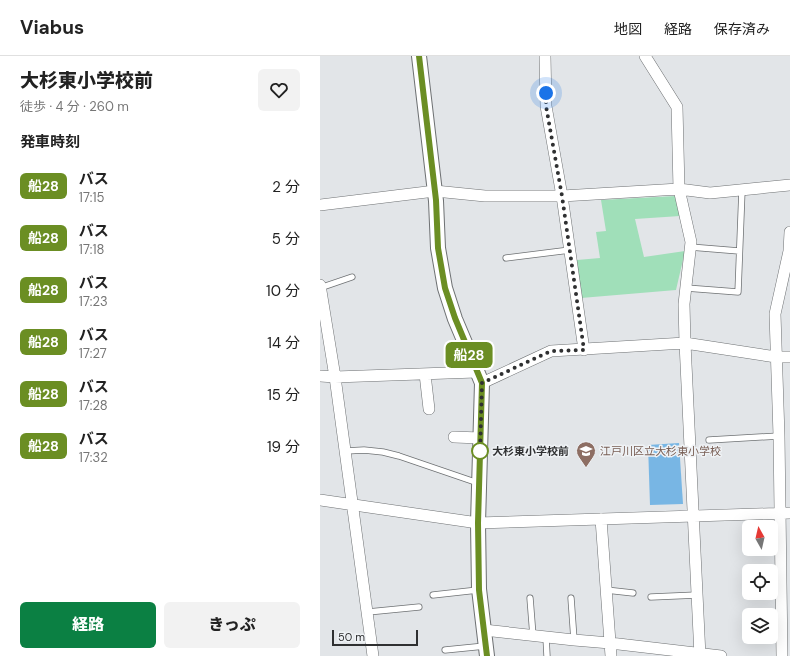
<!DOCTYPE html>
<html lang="ja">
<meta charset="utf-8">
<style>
body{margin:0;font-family:"DM Sans","Noto Sans JP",sans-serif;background:#f2f2f2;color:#222;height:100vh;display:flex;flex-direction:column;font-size:15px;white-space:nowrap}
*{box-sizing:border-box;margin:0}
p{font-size:13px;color:#767676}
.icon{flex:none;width:22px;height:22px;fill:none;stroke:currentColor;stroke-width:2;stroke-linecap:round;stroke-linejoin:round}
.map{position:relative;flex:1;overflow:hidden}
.side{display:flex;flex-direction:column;background:#fff;width:320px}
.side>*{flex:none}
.badge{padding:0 8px;border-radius:6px;font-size:14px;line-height:26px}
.needle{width:26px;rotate:352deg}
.buttons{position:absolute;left:422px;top:464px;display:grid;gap:8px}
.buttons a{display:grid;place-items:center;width:36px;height:36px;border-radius:6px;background:#fff;box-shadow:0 4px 16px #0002;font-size:20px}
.scale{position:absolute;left:12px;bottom:10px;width:86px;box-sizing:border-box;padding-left:4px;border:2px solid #2f3031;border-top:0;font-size:11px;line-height:14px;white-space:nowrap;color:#2f3031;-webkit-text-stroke:3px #eff2f5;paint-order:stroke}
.you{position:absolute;width:20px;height:20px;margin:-10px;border:3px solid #fff;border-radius:50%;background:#1a73e8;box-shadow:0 0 0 6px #1a73e833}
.map>.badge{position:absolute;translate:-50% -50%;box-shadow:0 0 0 2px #fff}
h2{padding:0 20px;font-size:15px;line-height:36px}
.round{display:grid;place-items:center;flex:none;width:42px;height:42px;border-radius:6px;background:#f2f2f2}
.headline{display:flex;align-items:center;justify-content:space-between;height:68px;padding:0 20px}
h1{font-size:19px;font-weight:800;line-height:30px}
.button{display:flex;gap:8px;margin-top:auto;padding:8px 20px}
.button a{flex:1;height:46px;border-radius:6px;background:#0b8043;color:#fff;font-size:16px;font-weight:800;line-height:46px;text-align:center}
.button a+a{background:#f2f2f2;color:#222}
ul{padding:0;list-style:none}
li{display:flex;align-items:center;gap:12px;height:52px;padding:0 20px}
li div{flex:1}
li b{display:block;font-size:15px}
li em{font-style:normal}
li .badge{min-width:44px;font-weight:700;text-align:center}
header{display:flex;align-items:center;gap:24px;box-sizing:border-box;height:56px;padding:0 20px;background:#fff;border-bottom:1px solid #e0e0e0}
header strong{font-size:19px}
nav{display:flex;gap:22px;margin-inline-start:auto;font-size:14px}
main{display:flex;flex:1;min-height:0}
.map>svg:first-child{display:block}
.green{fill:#a0dfb9}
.water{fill:#78b6e4}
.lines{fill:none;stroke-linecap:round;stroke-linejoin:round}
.service-casing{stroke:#6e7173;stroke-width:7}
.minor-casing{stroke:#6e7173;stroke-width:12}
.tertiary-casing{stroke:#6e7173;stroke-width:16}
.service{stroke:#fff;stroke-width:5.5}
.minor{stroke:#fff;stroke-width:11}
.tertiary{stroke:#fff;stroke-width:14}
.line-casing{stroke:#fff;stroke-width:9}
.line{stroke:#6b8e23;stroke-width:6}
.walk{stroke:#2f3031;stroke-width:4;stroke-dasharray:0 7.2}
.stop-dot{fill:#fff;stroke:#6b8e23;stroke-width:2}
.labels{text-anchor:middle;stroke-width:3;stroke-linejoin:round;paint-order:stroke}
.stop-label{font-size:11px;font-weight:bold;fill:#2f3031;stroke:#eff2f5;text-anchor:start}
.education-label{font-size:11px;fill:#785e54;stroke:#eff2f5;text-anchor:start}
</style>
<header>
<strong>Viabus</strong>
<nav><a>地図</a><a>経路</a><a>保存済み</a></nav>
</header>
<main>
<section class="side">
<div class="headline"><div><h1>大杉東小学校前</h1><p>徒歩 · 4 分 · 260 m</p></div><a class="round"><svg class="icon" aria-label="heart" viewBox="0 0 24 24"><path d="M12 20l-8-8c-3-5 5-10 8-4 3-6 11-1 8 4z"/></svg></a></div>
<h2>発車時刻</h2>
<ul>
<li><span class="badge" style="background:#6b8e23;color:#fff">船28</span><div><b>バス</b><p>17:15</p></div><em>2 分</em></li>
<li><span class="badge" style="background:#6b8e23;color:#fff">船28</span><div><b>バス</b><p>17:18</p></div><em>5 分</em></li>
<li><span class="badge" style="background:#6b8e23;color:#fff">船28</span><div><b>バス</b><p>17:23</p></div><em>10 分</em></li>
<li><span class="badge" style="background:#6b8e23;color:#fff">船28</span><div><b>バス</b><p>17:27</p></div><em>14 分</em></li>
<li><span class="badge" style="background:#6b8e23;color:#fff">船28</span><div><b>バス</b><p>17:28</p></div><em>15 分</em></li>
<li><span class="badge" style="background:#6b8e23;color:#fff">船28</span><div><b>バス</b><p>17:32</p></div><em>19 分</em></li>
</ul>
<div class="button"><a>経路</a><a>きっぷ</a></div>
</section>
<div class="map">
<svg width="470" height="600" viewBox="0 0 470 600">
<rect width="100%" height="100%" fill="#e2e5e8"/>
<path class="green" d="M356,140L360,160L315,163L324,201L365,195L356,234L261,242L257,204L280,202L276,176L286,175L281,144Z"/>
<path class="water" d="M359,387L363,448L330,449L328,389Z"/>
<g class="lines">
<g class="service-casing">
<path id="service" d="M370,191L419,195
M186,202L250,194
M0,232L32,221
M366,232L418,236L422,134
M389,384L459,380
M26,395L44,394L63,396L79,400L158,427
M286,534L313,537
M113,539L158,534
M331,541L377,539
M210,542L213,580
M251,542L254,584
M48,556L99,551
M226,581L227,600
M125,594L165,590"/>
</g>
<g class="minor-casing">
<path id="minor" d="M225,0L226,50L242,140L264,294
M325,0L357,51L359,133L371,186L364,248L365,287L380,600
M0,149L115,135L165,140H242L359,133L390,137L470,129
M0,229L15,321L53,600
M105,318L109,353
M0,320L15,321L156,316
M162,327L231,295L365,287L456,301H470
M134,381L160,382
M0,444L158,467L470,457
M281,463L291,600
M164,574L254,584L290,587L401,600
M462,600L459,380L455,258L469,195L470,176"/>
</g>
<g class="tertiary-casing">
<path id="tertiary" d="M99,0L116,145L118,192L125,232L135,263L162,327L158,467L159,533L167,600"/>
</g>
<use href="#service" class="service"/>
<use href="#minor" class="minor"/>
<use href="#tertiary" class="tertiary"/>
</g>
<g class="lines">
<g class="line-casing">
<path id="line" d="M99,0L116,144L118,192L125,232L135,262L162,327L158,467L159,534L167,600"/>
</g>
<use href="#line" class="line"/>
<path class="walk" d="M160,395V397L162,327L231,295L264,294L242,140L226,50V37"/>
</g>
<defs>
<g id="school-pin" transform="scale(1)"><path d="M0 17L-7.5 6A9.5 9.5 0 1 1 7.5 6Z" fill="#8d6e63" stroke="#eff2f5"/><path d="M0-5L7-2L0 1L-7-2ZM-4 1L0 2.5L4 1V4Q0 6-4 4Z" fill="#fff"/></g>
</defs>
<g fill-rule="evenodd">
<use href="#school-pin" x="266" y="395"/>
</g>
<circle class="stop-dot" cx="160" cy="395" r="8"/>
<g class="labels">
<g class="stop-label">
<text x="172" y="399">大杉東小学校前</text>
</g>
<g class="education-label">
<text x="280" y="399">江戸川区立大杉東小学校</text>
</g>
</g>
</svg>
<div class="buttons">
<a><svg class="needle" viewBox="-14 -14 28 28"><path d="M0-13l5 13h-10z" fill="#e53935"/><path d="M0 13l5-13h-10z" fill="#767676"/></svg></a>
<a><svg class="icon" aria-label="locate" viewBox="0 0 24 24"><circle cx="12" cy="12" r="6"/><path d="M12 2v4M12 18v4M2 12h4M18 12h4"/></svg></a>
<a><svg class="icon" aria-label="layers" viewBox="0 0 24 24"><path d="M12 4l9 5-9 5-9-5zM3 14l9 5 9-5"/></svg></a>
</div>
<div class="scale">50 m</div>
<div class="you" style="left:226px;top:37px"></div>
<b class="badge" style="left:149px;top:299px;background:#6b8e23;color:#fff">船28</b>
</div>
</main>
